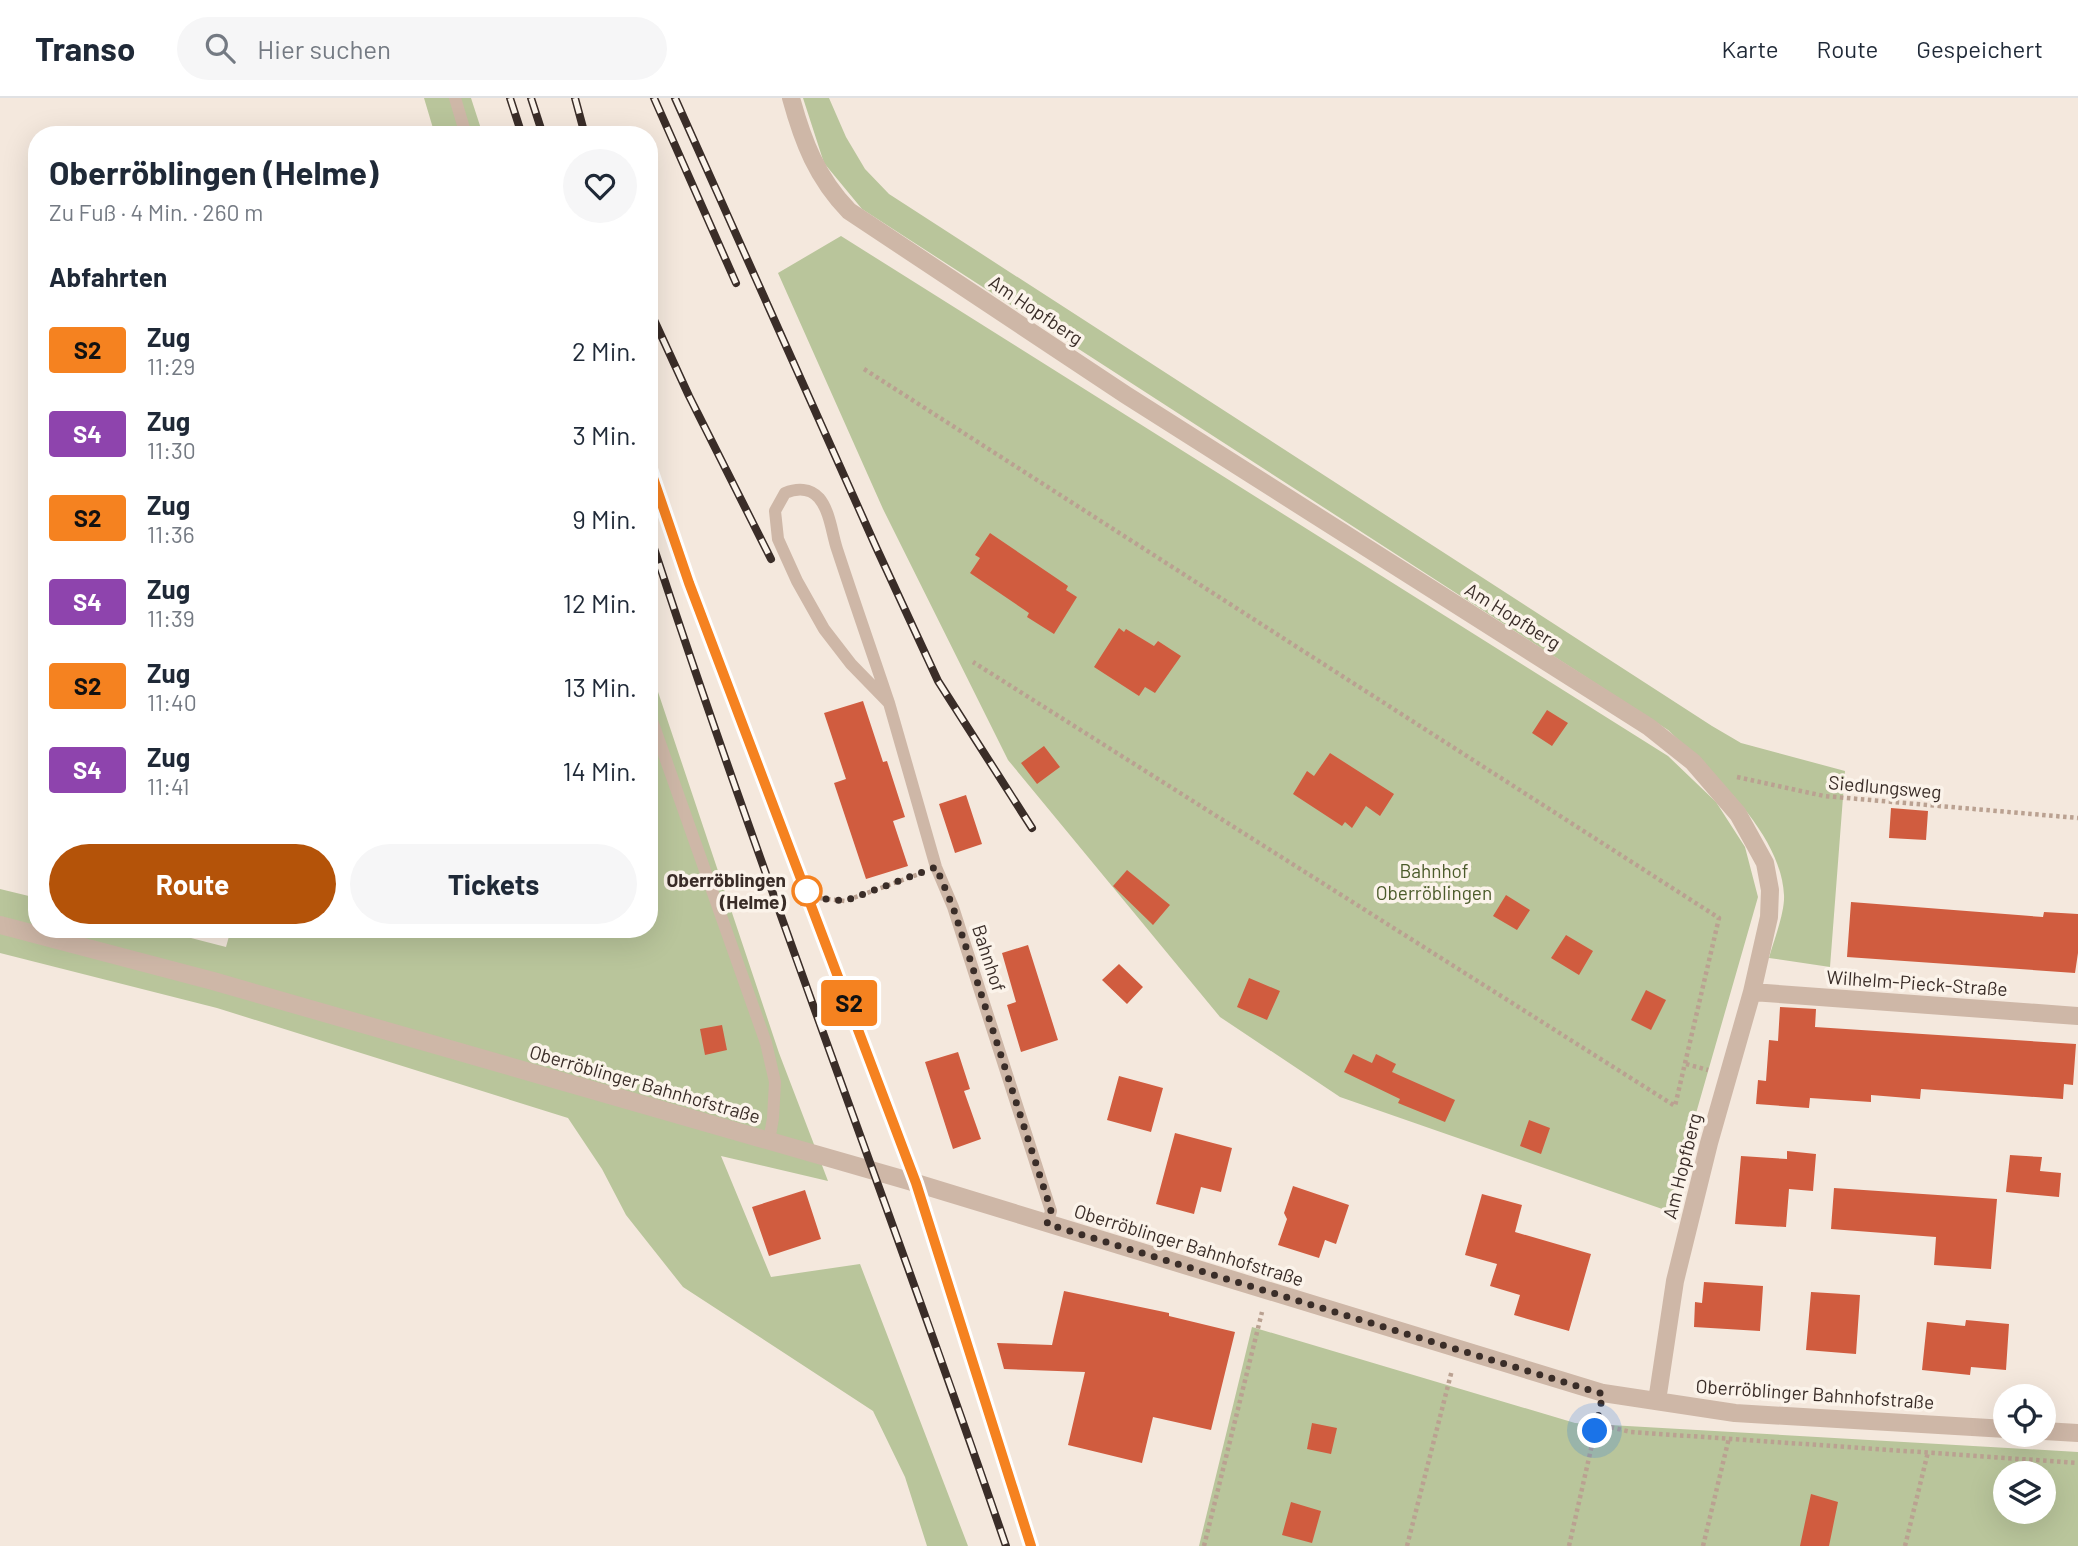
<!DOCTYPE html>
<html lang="de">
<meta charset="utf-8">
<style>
body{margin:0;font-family:Barlow,sans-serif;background:#f6f6f7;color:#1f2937;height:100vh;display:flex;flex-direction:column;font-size:26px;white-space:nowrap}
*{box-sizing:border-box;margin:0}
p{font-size:23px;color:#747a83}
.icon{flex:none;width:38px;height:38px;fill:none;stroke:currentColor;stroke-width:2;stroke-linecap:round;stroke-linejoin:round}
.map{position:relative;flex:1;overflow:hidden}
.panel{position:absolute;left:28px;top:28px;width:630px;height:812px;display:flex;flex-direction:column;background:#fff;border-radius:28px;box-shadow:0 7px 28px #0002}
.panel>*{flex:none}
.badge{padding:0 14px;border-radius:5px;font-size:24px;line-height:46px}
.tools{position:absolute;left:1993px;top:1286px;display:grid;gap:14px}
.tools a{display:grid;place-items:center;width:63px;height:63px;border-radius:50%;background:#fff;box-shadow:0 7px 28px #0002;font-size:35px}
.you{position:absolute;width:35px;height:35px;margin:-18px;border:5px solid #fff;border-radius:50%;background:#1a73e8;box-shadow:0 0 0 10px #1a73e833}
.map>.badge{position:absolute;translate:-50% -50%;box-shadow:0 0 0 4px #fff}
h2{padding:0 21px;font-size:26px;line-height:63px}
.round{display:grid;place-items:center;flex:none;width:74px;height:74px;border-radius:37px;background:#f6f6f7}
.head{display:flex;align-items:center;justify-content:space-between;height:119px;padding:0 21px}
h1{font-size:33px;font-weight:700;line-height:52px}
.primary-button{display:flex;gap:14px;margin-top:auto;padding:14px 21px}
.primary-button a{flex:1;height:80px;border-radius:42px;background:#b45309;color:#fff;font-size:28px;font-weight:700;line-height:80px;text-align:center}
.primary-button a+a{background:#f6f6f7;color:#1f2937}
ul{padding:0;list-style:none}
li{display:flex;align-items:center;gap:21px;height:84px;padding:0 21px}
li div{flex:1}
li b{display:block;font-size:26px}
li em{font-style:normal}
li .badge{min-width:77px;font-weight:700;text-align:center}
header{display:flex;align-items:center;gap:42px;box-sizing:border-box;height:98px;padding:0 35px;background:#fff;border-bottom:2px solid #e0e1e3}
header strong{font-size:33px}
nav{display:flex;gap:38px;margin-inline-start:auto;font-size:24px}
.search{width:490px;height:63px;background:#f6f6f7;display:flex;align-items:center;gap:18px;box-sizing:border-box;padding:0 24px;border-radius:38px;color:#747a83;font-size:26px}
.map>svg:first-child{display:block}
.green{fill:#b9c59b;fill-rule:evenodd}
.building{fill:#d05c3f}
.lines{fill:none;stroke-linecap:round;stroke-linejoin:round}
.path{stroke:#baa191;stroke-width:4.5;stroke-dasharray:3.5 3.5;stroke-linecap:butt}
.service{stroke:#ceb7a7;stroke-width:12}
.minor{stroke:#ceb7a7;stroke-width:18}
.rail-casing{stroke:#3a2d28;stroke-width:8}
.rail{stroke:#fbf3ea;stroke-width:5;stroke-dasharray:16;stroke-linecap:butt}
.line-casing{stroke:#fff;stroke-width:16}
.line{stroke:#f58220;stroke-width:10}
.walk{stroke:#3a2d28;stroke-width:7;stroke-dasharray:0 12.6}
.stop-dot{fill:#fff;stroke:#f58220;stroke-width:3.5}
.labels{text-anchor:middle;stroke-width:7;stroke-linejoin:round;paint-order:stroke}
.street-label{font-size:19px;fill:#3a2d28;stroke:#fbf3ea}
.park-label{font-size:19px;fill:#4b5b2a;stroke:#fbf3ea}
.stop-label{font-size:19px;font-weight:bold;fill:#3a2d28;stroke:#fbf3ea;text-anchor:end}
</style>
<header>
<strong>Transo</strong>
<div class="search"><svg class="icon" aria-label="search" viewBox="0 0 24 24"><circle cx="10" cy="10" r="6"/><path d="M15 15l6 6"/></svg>Hier suchen</div>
<nav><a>Karte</a><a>Route</a><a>Gespeichert</a></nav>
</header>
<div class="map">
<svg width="2078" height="1448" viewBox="0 0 2078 1448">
<rect width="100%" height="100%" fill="#f4e8dd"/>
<path class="green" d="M424,0H471L483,37H435Z
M803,0H829L846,39L865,71L889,96L1712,628L1741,645L1845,673L1830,869L1769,860C1774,842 1785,814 1784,797C1781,734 1710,673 1668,632L862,111L824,65Z
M841,138L1668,658L1716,704L1745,749L1758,799L1668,1113L1340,999L1220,919L1008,662L883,411L778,175Z
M649,567L779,955L828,1083L721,1058L771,1179L860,1166L968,1448H927L905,1379L873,1313L683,1189L626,1117L602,1071L568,1020L217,910L0,855V791L37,800V831H156L226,849L231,831H649Z
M1252,1229L1575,1325L2078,1354V1448H1199ZM2006,1376H2044V1414H2006Z"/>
<path class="building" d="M990,435L1068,488L1066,492L1077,499L1054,536L1027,519L1029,515L970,475L980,460L975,457Z
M1119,530L1124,534L1126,531L1154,548L1158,543L1181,558L1155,595L1145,589L1139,598L1094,569Z
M863,603L883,664L887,663L905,719L893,723L908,768L866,781L834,685L846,681L824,615Z
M1547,612L1568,625L1552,648L1532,635Z
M1044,648L1060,669L1037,686L1021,665Z
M1330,655L1394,696L1380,718L1366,708L1352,730L1345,724L1342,728L1293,696L1307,673L1314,678Z
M966,697L982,746L955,755L939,706Z
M1891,710L1928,713L1926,742L1889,740Z
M1127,772L1170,807L1153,827L1113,788Z
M1506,797L1530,812L1517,832L1493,818Z
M1851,804L2043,819L2044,814L2078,816V855L2075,875L1847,859Z
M1566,837L1593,853L1579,877L1551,860Z
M1028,847L1058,942L1021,954L1007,907L1016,904L1002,855Z
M1119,866L1143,889L1127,906L1102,882Z
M1249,880L1280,893L1267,922L1237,909Z
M1646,892L1666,902L1651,932L1631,922Z
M1780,909L1816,911L1815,929L2076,946L2073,987L2064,986L2063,1001L1921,991L1920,1001L1871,997V1004L1810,1000L1809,1010L1756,1006L1758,982L1766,983L1769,942L1778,943Z
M722,927L727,952L705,957L700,931Z
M958,954L970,991L964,993L981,1041L953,1051L925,964Z
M1353,956L1372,965L1376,956L1396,966L1392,974L1455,1002L1445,1024L1398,1005L1400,1001L1344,974Z
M1119,978L1163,990L1151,1034L1107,1022Z
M1529,1022L1550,1030L1541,1056L1520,1048Z
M1175,1035L1232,1050L1221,1094L1201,1089L1194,1116L1156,1106Z
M1787,1053L1816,1056L1813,1093L1789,1091L1786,1129L1735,1126L1741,1058L1787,1061Z
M2010,1057L2042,1059L2040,1073L2061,1075L2059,1099L2006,1094Z
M1293,1088L1349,1107L1336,1146L1325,1142L1319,1160L1278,1147L1287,1121L1284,1115Z
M1834,1090L1997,1101L1991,1171L1934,1167L1936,1139L1831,1131Z
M805,1092L821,1141L769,1158L752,1109Z
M1482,1096L1522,1107L1515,1134L1591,1156L1569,1233L1514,1217L1520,1197L1490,1188L1497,1166L1465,1157Z
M1704,1184L1763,1188L1760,1233L1694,1229L1695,1204L1702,1205Z
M1064,1193L1169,1215V1218L1235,1234L1211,1332L1153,1319L1142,1365L1068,1347L1085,1274L1004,1271L997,1245L1052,1247Z
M1811,1194L1860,1197L1856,1256L1806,1252Z
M1966,1222L2009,1226L2006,1272L1971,1269L1970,1277L1922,1272L1927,1224L1965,1228Z
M1312,1325L1337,1330L1331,1356L1307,1351Z
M1811,1396L1838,1404L1829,1448H1800Z
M1291,1404L1321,1413L1312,1445L1282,1437Z"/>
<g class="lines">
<path class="path" d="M864,271L1719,820L1675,1008L973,564
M1737,679L1824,698L2078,720
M800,806L818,800L845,803L919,776
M1686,966L1708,972
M1597,1326L1631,1334L2078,1365
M1204,1448L1262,1214
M1407,1448L1452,1272
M1569,1448L1599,1316
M1703,1448L1729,1340
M1905,1448L1928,1354"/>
<path class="service" d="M455,0L466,37
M889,605C872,554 854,503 837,451C832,436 830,413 819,400C810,390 797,390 785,395L775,413L778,441L797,483L824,531L851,566L889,605L936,769L953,809L1051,1113L1047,1126
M649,614L766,945L775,984L773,1020L769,1043"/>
<path class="minor" d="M791,0C803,44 817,80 849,113L1126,297L1649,629L1693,664L1738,716L1765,765L1770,792L1769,819L1752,894L1709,1045L1675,1183L1657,1303
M0,827L213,883L916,1085L1603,1295L1735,1315L2006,1331
M1752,894L2078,918
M2044,1333L2078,1335"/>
<g class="rail-casing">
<path id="rail" d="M510,0L522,37
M531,0L543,37
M575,0L585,37
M654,0L736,185
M675,0L876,449L938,583L1032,730
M649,211L689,298L771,461
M649,368C732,610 833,844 916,1086C957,1206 994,1327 1031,1448
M649,435C760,775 890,1109 1006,1448"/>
</g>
<use href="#rail" class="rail"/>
</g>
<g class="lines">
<g class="line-casing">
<path id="line" d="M649,368L689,485L916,1085L1031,1448"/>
</g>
<use href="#line" class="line"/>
<path class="walk" d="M807,793L811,802L818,800L845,803L936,769L953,809L1051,1112L1047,1126L1603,1296L1595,1333"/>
</g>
<circle class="stop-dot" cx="807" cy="793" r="14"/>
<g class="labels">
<g class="street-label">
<text transform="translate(1036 212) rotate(34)" y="7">Am Hopfberg</text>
<text transform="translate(1513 518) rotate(32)" y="7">Am Hopfberg</text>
<text transform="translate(1885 689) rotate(5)" y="7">Siedlungsweg</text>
<text transform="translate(989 860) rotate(72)" y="7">Bahnhof</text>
<text transform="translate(1917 885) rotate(4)" y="7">Wilhelm-Pieck-Straße</text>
<text transform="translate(645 986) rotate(16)" y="7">Oberröblinger Bahnhofstraße</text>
<text transform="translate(1682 1068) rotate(-76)" y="7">Am Hopfberg</text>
<text transform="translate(1189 1147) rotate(17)" y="7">Oberröblinger Bahnhofstraße</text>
<text transform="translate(1815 1296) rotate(4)" y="7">Oberröblinger Bahnhofstraße</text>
</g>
<g class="park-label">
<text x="1434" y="780">Bahnhof<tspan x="1434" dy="22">Oberröblingen</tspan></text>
</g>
<g class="stop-label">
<text x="786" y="789">Oberröblingen<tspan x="786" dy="22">(Helme)</tspan></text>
</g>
</g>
</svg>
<div class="tools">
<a><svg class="icon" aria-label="locate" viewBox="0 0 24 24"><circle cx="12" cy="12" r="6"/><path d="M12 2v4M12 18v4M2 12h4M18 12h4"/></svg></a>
<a><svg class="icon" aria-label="layers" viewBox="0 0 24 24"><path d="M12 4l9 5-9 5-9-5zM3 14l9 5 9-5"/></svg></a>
</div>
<div class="you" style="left:1595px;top:1333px"></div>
<b class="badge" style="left:849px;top:905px;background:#f58220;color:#111">S2</b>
<section class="panel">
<div class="head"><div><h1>Oberröblingen (Helme)</h1><p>Zu Fuß · 4 Min. · 260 m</p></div><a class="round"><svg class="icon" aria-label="heart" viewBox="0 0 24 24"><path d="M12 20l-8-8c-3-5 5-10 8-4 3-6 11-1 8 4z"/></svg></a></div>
<h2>Abfahrten</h2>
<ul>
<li><span class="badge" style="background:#f58220;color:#111">S2</span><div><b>Zug</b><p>11:29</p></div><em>2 Min.</em></li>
<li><span class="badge" style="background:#8e44ad;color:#fff">S4</span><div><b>Zug</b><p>11:30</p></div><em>3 Min.</em></li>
<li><span class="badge" style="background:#f58220;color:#111">S2</span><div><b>Zug</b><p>11:36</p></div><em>9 Min.</em></li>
<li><span class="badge" style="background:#8e44ad;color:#fff">S4</span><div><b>Zug</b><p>11:39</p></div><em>12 Min.</em></li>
<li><span class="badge" style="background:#f58220;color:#111">S2</span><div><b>Zug</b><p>11:40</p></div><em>13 Min.</em></li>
<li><span class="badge" style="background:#8e44ad;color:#fff">S4</span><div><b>Zug</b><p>11:41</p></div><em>14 Min.</em></li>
</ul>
<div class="primary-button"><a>Route</a><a>Tickets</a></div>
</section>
</div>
